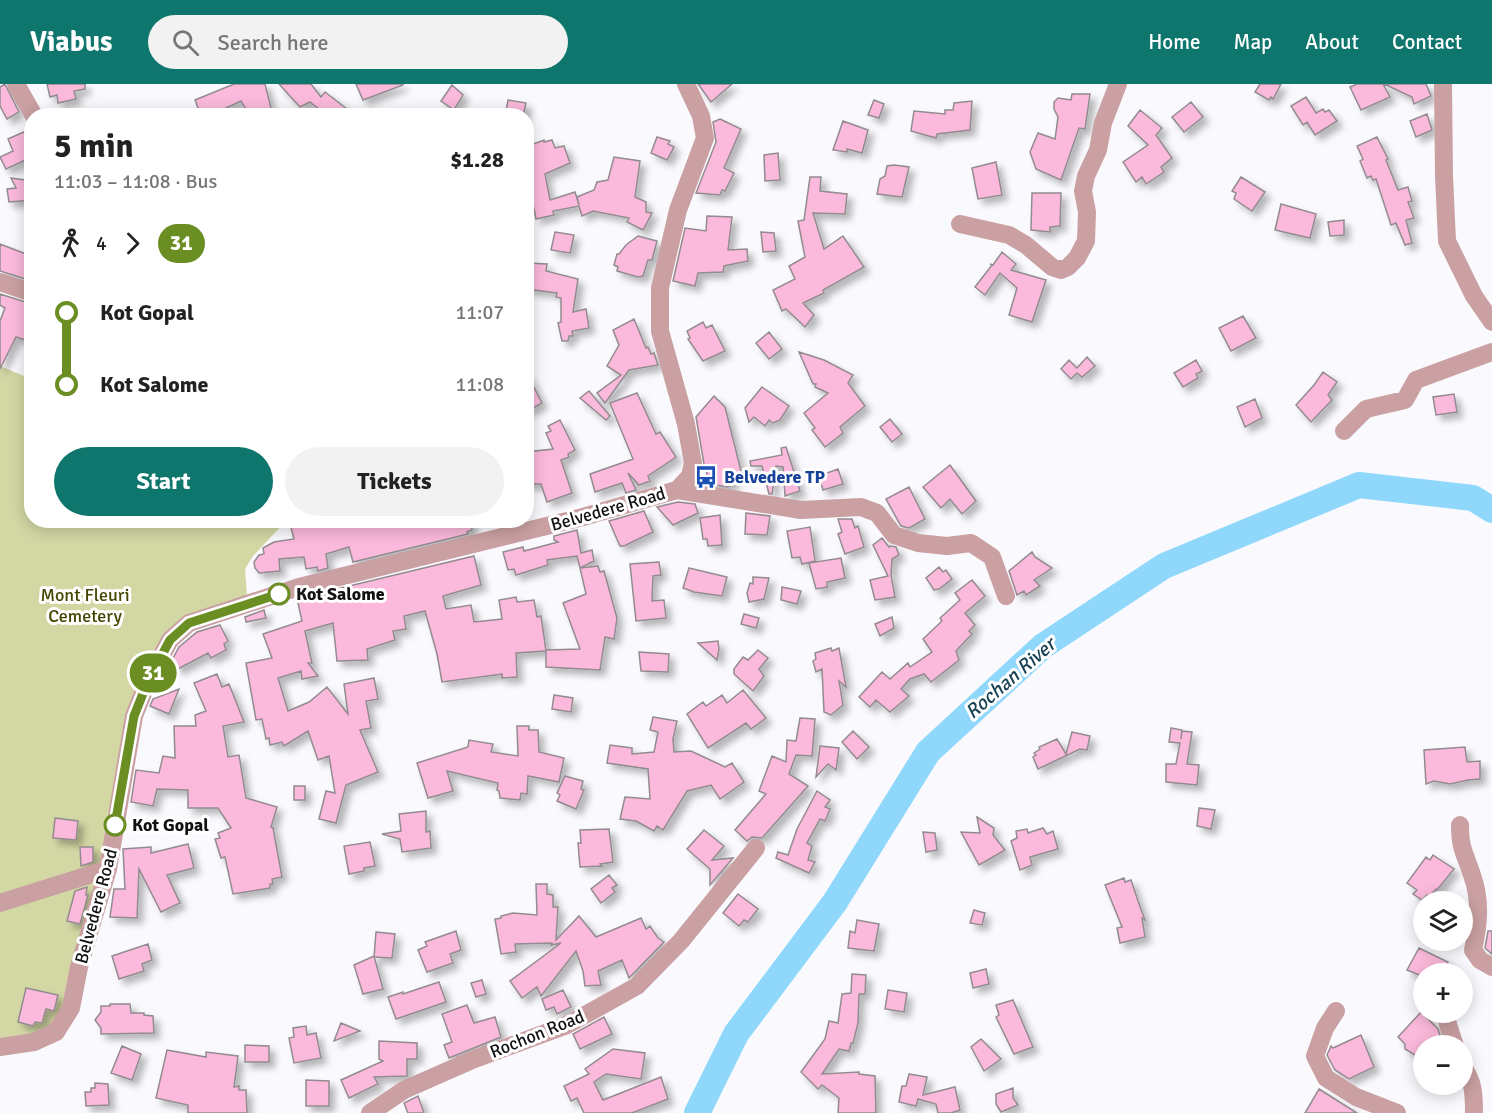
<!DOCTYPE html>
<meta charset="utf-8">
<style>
body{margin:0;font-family:Signika,sans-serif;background:#f2f2f2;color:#222;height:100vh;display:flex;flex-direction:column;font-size:22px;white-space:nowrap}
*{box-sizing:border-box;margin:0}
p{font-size:20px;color:#767676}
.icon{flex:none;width:33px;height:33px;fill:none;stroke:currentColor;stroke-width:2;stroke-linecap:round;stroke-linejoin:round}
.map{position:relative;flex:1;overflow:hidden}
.panel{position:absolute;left:24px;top:24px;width:510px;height:420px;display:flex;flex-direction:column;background:#fff;border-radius:24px;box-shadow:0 3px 15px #0003}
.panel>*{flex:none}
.badge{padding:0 12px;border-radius:20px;font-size:21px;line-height:39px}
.fabs{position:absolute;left:1413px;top:807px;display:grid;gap:12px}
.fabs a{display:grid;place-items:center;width:60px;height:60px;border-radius:50%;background:#fff;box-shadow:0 3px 15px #0003;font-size:30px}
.map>.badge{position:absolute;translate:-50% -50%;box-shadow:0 0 0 3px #fff}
.legs{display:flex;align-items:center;gap:9px;height:66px;padding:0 30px;font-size:20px}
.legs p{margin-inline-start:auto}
.head{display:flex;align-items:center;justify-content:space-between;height:102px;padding:0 30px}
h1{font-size:33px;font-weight:700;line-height:45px}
.cta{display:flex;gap:12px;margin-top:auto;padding:12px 30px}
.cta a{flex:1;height:69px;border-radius:36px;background:#0f766e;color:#fff;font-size:24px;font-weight:700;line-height:69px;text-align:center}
.cta a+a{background:#f2f2f2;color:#222}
ul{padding:0 30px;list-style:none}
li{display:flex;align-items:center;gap:21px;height:72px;font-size:22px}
li i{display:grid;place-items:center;width:9px;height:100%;margin:0 8px;background:currentColor}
li i::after{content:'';width:15px;height:15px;margin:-8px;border:4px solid;border-radius:50%;background:#fff}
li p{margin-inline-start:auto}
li:first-child i{background:linear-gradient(#0000 50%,currentColor 0)}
li:last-child i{background:linear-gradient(currentColor 50%,#0000 0)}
header{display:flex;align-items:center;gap:36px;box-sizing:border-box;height:84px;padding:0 30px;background:#0f766e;color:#fff}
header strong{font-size:28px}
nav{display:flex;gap:33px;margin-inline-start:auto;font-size:21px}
.search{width:420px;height:54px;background:#f2f2f2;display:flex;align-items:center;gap:15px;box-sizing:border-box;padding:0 21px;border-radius:33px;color:#767676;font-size:22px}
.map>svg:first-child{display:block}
.green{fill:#d3d7a4}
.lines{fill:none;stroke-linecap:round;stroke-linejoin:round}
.river{stroke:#8fd7fb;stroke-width:26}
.building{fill:#fbb9db;stroke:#938b8f;stroke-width:1.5;filter:url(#shadow)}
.minor{stroke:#caa0a2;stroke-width:18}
.line-1-casing{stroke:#fff;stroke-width:14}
.line-1{stroke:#6b8e23;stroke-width:9}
.stop-1-dot{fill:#fff;stroke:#6b8e23;stroke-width:3}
.labels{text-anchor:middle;stroke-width:6;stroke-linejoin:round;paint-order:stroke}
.transit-label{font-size:18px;font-weight:bold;fill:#164399;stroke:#fff;text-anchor:start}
.street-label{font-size:18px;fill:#111114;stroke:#fff}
.stop-label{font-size:18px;font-weight:bold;fill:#111114;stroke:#fff;text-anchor:start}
.park-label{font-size:18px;fill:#444500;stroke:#fff}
.water-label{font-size:20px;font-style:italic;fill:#194255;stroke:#fff}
</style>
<header>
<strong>Viabus</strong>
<div class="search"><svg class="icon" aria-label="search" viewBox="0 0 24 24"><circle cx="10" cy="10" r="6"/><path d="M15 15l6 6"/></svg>Search here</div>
<nav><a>Home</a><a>Map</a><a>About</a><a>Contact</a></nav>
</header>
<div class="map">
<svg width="1492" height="1029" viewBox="0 0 1492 1029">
<defs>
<filter id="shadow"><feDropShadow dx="5.5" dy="5.5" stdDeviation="3" flood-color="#0004"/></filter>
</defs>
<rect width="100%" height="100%" fill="#fafafe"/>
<path class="green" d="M0,282L24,292L31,289L32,436L286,437L253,472L245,485L247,513L191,533L151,577L104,781L64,933L43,953L0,958Z"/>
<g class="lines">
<path class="river" d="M697,1029L736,950L835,818L928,668L1043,562L1164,482L1359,401L1473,414L1492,426"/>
</g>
<path class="building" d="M5,0L19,28L7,35L0,22V3Z
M47,0H85V5L74,7L76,15L58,19L57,11L50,13Z
M234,0H265L273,32H250L241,17L209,32H201L195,16Z
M279,0H311L321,13L325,8L356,32H327L310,18L300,23Z
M356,0H403V1L363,16Z
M698,0H732L711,18Z
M1260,0H1281L1273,15L1271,13L1269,16L1255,8Z
M1357,0H1383L1390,13L1361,26L1350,3Z
M1384,0H1426L1431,12L1414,20L1412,13Z
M452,1L463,11L454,26L441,17Z
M1072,10H1090L1085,45L1079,44L1061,96L1036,85L1030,68L1038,49L1055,55L1058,33L1054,25V18L1058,14L1071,16Z
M1306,13L1316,29L1323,25L1325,28L1329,26L1337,37L1315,51L1307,38L1303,41L1291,22Z
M508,16L526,19L523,32H505Z
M874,16L884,20L879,34L868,31Z
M972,17L970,46L937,50L936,54L911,47L914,27L945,30V26H953L954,19Z
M1191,18L1203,33L1184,48L1172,33Z
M1140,26L1162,44L1156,51L1172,74L1161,83L1164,88L1146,100L1142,93L1136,98L1123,78L1148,61L1128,42Z
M1427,30L1432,46L1416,53L1410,37Z
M720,35L741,45L724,84L734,89L725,107L722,106L720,111L696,109L716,58L713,38Z
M843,37L868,46L862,69L847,65V68L833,66Z
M26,47L32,57V73L6,85L0,73L13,67L8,55Z
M657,53L670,57L668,60L674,63L667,76L651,69Z
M1377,53L1388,75L1386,76L1398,106L1408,103L1412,117L1408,118L1414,134L1406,136L1412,159L1405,161L1396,139L1391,141L1376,95L1373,96L1371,92L1367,94L1360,77L1363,75L1357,62Z
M544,56V58L552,56L555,64L564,62L570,79L545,90L550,116L575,108L579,121L577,113L594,106L597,98L608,96L614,73L640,77L635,113L646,118V128L652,129L643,146L627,138L629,134L593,127L582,132L579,122L553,127L554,131L536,135L528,96L526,97V65L529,64L528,62Z
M778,69L780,96L765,97L764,71Z
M996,78L1002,111L978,115L972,84Z
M894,81L909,83L902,113L877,110L880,95L885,92L887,82Z
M810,93H821L820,107L847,110L845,130L813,129L824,165L843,152L864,183L823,206L824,209L803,219L814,231L805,243L786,225L782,227L773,206L795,195L789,182L805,173L798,137L804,136Z
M1241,93L1265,108L1252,127L1234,115L1236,109L1232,107Z
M11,94L32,97V116L9,118L7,105L16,104Z
M1032,109H1061L1060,142L1050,143V148L1031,146Z
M1281,120L1316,130L1310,154L1275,146Z
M707,132L732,133L728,166L747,165L748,177L724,182L723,188L698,189L695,202L673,197L685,144L706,147Z
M1344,136V151L1330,152L1328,138Z
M555,148L574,151L570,169L551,166Z
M761,148L774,149L776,167L763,168Z
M638,152L657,157L652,176H648L643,192L638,193L617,187L618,183L614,181L617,170H619L626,161Z
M0,160L26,170V172L32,170V197L0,187Z
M1002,168L1016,180L1011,186L1046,196L1032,238L1009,231L1017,204L1000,189L985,211L975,203L992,181L990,180L993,181Z
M526,179L547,180L546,187L578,195L573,228L586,225L589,244L572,247L573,252H569L568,257H562L558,239L561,238V214L556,213L557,209L526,205Z
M0,210L32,220V258L16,253L0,285V237L5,224L0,221Z
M1243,232L1256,254L1231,267L1219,244Z
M634,235L646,264L648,263L651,270L654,269L658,281L629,286L605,319L597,309L621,291L607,282L619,261L613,246Z
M703,238L706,244L712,241L725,267L703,277L688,255L690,254L687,247Z
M769,248L782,265L769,275L756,259Z
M799,268L824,276L853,291L848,299L865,322L840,343L843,349L825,363L812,346L815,344L804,329L828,309L815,303L816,300H813Z
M1087,273L1095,282L1082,293L1077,289L1071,295L1061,285L1069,276L1077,284Z
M1196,276L1202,287L1196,290L1198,294L1183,303L1174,289Z
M526,288L542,319L526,328Z
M1323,288L1337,298L1328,311L1332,316L1311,338L1296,321L1314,301Z
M762,303L789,322L780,336L773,339L769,336L765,342L754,333L749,338L745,324Z
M589,307L610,332L606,336L580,314Z
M637,309L656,350L660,348L676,373L648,392L650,397L639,401L628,389L636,406L626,409L622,399L595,408L590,390L633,375L610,319Z
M1454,310L1457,328L1436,331L1433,313Z
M714,312L725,323L742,391L731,394L733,401L727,403L710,400L704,380L696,333Z
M1255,315L1262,334L1245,343L1237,323Z
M890,335L902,350L892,358L880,343Z
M560,336L575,366L568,370L569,373L561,376L572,409L547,418L541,400H526V368L553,365L546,349L551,347L548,342Z
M786,363L800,407L785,412L783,383L776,382L772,410H769L762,382H751L750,377L782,371L781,364Z
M950,381L976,417L962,430L950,415L941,424L923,403Z
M838,385L843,400L823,406L819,392Z
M909,403L925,435L909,444L901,442L886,415Z
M678,418L695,420L698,429L673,441L657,423Z
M644,427L653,448L624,462H620L609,437Z
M746,429L770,432L767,451L745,450Z
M720,431L722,461L708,462L707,455H703L700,434Z
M838,435H852L855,444L858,442L864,463L845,470L838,450L842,448Z
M289,436H471L472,446L467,448L468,450L353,478L349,463L326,470L328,484L318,487L317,483L306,485L304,473L279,475L280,487L259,489L255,484L254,478L259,471L264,470L263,464L274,458L294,455Z
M810,443L815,477L802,480L800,473L792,474L787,447Z
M577,446L581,469L592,466L594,477L580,484L577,472L547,476L548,481L516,491L514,485L508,486L503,468L523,463L524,467L558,458L554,456V452Z
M882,454L889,463L891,462L896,463L899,471L892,475L891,491L895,513L875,516L870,496L888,492L873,461Z
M1032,468L1035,473L1052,484L1034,496L1040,502L1026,511L1024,507L1017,511L1009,487Z
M474,472L481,501L443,512L446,525L471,521L474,538L502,535L499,516L516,513L517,518L534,516L537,533L541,532L546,567L516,569L517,593L502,594V590L442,598L437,570L425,527L404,532L406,545L393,547L395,556L367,565L368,576L337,577L333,539L305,547L312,579H308L318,592L302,595L301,587L278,594L288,627L309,618L327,603L348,630L344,600L374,594L378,615L366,617L371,644L360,646L378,688L346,701L336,739L319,735L326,707L335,709L329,672L318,676L308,647L284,662L282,658L270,661L269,654L266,655L262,635L256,636L246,579L272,574L263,550L302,537L298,519L325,512L324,508Z
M841,474L845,494L827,498V503L816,505L809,479Z
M659,478L661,491L653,492L652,517L664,516L666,534L636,537L630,480Z
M598,482L600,488L604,487L617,534L614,555L605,553L600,586L546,583V566L580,565L563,519L586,510L580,484Z
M939,483L943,488L946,486L952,495L939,505L934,506L926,494Z
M689,484L727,493L722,512L694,508L683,504Z
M753,493L769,494L764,515L749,518L747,509L750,499L753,500Z
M972,496L985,512L965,529L975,541L969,547L972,550L956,567L959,576L931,598L924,590L910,595L901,605L909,612L890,628L876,616L870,623L859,613L882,588L890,595L908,579L910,583L932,568L923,555L942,537L940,534L960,516L955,509Z
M782,503L801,507L797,520L781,516Z
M264,526L266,534L246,538L245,533Z
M744,530L759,534L756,544L741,540Z
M892,533L894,544L880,552L875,540Z
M220,541L228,557L224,560L226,566L211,574L208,569L178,585L172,576L179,563L197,548Z
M718,557L719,565L717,576L698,559Z
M831,564L832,567L839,564L846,603L839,597L843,621L831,631L824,628L822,585L816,588L813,577L816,575L815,569Z
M758,566L768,574L759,585L764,592L753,607L734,590V585L743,573L748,576Z
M639,568L669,570L668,588L641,587Z
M217,590L222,603L229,600L244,638L223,642L228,673L239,671L246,714L277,723L271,743L273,744L282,793L272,795L273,800H270V804L233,810L225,773L221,774L215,755L220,754L218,749L231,744L218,724H188V706L157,705L153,722L131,718L136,686L159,689L163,672L175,674L174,642H196L195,631L206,627L194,599Z
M179,605L169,630L150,622L153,615Z
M743,606L766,634L751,645L746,639L708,664L687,630L703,618L706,622L722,611L727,619Z
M554,611L573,614L571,628L552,625Z
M653,633L677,637L673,655L674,668L691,667L725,683L732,679L744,698L720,715L711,701L687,707L663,746L657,742L654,747L636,737L620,735L625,713L650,715L648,685L607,679L610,661L632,664V670L654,668L658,648L650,646Z
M800,634L815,635L812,672L796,671L789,690L808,702L762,754L752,753L747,757L735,746L766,710L759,707L772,672L786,678L787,656L796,657Z
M517,642H529V646H538L539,668L564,674L559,698L528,692L527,710L521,709L520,716L500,714L499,707L497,706L498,699L447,687L453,707L428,714L417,679L468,663L469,656L493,660L491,668L518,672Z
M1171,644L1182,646L1181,655L1182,647L1192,648L1187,680L1199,681L1197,701L1166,698V680H1176L1180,659L1169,658Z
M853,647L869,663L857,675L842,658Z
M1072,648L1090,652L1087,666L1080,665L1038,685L1033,673L1036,671L1034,669L1040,665L1039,663L1057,655L1066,670Z
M820,662L839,664L836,686L828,680L816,693Z
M1465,663L1467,678L1480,677V695L1468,696L1450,700L1434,697L1426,700L1424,666Z
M565,692L583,697L581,705L584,706L576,725L557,717L560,711L557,709Z
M294,702H305V716H294Z
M817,707L830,716L825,723L830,725L825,737L820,735L807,759L812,762L808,776L815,778L809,789L776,774L778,768L788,771L797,745Z
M1199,724L1215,726L1211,745L1197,742Z
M426,727V748L430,747L431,764L402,768L400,755L382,750L401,747L399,730Z
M977,733L994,744L993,751L1005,766L979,781L961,748L980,749Z
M55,734L78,737L76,756L53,754Z
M1043,744L1047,750L1053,747L1058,765L1030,773L1032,781L1020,786L1011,757L1017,754L1016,747L1027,745L1028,749Z
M609,745L613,778L600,780L602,782L580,783L578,759H581L580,746Z
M704,746L724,762L712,776L733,774L710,801V785L687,765Z
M923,748L935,749L937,766L926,768Z
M370,758L375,782L364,784V787L349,790L344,762Z
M188,760L194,784L167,791L180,819L161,828L139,785L137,834L110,833L114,805H125L123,765L151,763V769Z
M80,763H93V778L81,782Z
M1433,771L1454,785L1437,806L1436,805L1429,813L1427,811L1422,816L1413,810L1417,806L1407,799L1426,773L1430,776Z
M609,791L617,801L612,804L615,808L601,819L591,805Z
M1124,794L1125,798L1131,796L1138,817L1145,836L1142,834L1145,853L1120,859L1117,844L1122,843L1105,801Z
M536,800H547V810L553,811V823H558L556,856L579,832L596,853L641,834L646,845L650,842L658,854L664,858L629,894L622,876L598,887L601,901L585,902L583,887L576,867L541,912L537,903L522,914L510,897L561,859L551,861L552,859L515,860L516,868L501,870L495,835L501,834V832L513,829L537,831Z
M87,803L86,811H88L80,840L67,837L75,807Z
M738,810L758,825L748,838L744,836L739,842L723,829Z
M974,826L985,829L982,841L970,839Z
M857,836L879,840L874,867L848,864L850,847L855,849Z
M456,847L461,866L450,870L453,879L427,888L418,866L427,862L425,858Z
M1488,847H1492V870L1485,864Z
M376,848L395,850L392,874L374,873Z
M148,860L152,876L142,880L144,887L119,895L112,872Z
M1419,864L1448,878L1442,890H1424V893L1407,886Z
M374,872L383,905L363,910L354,881Z
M986,885L989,900L973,904L970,889Z
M852,890L866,891L865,910H859L858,939L853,959H851L849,967L839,965L822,990L859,988V990L875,992L876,1029H838L839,1014L822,1001L818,1005L801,988L825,955L829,937L838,939L842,910L851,909Z
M482,896L486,910L476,913L471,899Z
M439,898L446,918L396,935L388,913L403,908V910Z
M26,904L58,911L54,927L46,925L42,939L35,938L33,942L18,938Z
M563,906L571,923L557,930L554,923L546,926L542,915Z
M888,906L907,909L904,928L885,925Z
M1013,916L1033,963L1014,970L996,933L999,931L996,921Z
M110,920H130L131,929H144V931L153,932L154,949L101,950V944L95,936L101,928V922H110Z
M467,921L474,939L495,933L501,953L449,974L444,961L452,958L442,930Z
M1421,928L1438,945L1443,962H1424V965L1417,972L1405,965V960L1398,953Z
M604,933L612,950L580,965L573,950Z
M341,939L360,947L334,957Z
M306,942L307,951L316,949L321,974L294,979L289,954L294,953L293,944Z
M1361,951L1374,983L1349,995L1335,986L1327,971L1331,962L1333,964Z
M981,955L1001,975L984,987L971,963Z
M379,957L417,959V975H407V992L374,993L378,1000L349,1014L341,996L383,977L379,975Z
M245,961L269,962V978H245Z
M122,962L141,970L132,996L111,989Z
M613,965L645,969L641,995L606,990L594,998L603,1016L661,993L668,1015L632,1029H584L577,1014L571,1017L564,1002L589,990L585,985Z
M167,966L206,973V968L238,972L234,1003L239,1002V1006H246L247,1029H188V1021L156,1014Z
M909,990L927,993L923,1011L955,1003L960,1026L951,1029H938L936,1020L918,1015L916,1022L899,1018L902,1002H906Z
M306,996L329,997V1022H306Z
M95,999L108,1000L109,1021L86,1022L85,1008H91V1004H95Z
M1013,1004V1014L1018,1021L1001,1028L996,1020V1010Z
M1319,1005L1357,1029H1305Z
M418,1012L424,1029H408L404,1019Z"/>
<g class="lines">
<path class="minor" d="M16,0L34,32
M1443,0L1444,92L1447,157L1474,212L1492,238
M960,140L1009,151L1026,161L1052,183L1061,186L1068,183L1077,174L1086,157L1087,128L1083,107L1086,92L1098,66L1103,39L1118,0
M0,198L32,209
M1344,347L1366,325L1405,316L1416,296L1492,268
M677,406L801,426L861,423L877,429L894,451L918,459L947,462L971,459L992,473L1006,512
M1460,741C1460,766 1465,769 1472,791C1481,816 1479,840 1473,866L1480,876L1492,883
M0,819L108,785
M1336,927L1325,944L1315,972L1326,994L1356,1013L1397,1029
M1444,928L1455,962
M0,963L34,958L56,948L71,924L79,883L108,785L134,632L148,597L170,556L189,539L299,503L583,433L677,406L690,392L693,379L686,340L660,247V204L678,126L705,54L701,32L686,0
M1462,982C1474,997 1474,1011 1474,1029
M370,1029L404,1006L472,976L567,941L637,902L681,857L756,764"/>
</g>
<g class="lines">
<g class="line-1-casing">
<path id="line-1" d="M115,741L134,632L148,597L170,556L189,539L279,510"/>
</g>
<use href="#line-1" class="line-1"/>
</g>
<defs>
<g id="bus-bare" transform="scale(1.8)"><path d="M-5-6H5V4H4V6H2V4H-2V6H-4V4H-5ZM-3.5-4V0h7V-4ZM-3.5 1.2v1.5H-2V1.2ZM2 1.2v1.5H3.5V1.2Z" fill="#1a4fb4" stroke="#fff" stroke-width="2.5" paint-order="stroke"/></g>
</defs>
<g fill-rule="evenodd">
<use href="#bus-bare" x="706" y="393"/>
</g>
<g class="stop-1-dot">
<circle cx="279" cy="510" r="10"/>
<circle cx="115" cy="741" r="10"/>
</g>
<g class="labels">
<g class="transit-label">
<text x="724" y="399">Belvedere TP</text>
</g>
<g class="street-label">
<text transform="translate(608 425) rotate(-16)" y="6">Belvedere Road</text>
<text transform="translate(96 822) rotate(-75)" y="6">Belvedere Road</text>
<text transform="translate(537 950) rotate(-22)" y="6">Rochon Road</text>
</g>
<g class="stop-label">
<text x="296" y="516">Kot Salome</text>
<text x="132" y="747">Kot Gopal</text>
</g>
<g class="park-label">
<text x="85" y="517">Mont Fleuri<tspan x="85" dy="21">Cemetery</tspan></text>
</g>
<g class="water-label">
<text transform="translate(1010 594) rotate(-41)" y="7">Rochan River</text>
</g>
</g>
</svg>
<div class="fabs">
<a><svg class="icon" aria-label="layers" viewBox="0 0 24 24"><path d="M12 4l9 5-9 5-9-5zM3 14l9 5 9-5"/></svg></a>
<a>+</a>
<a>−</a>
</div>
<b class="badge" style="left:153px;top:589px;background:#6b8e23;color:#fff">31</b>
<section class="panel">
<div class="head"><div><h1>5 min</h1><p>11:03 – 11:08 · Bus</p></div><b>$1.28</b></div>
<div class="legs"><svg class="icon" aria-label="walk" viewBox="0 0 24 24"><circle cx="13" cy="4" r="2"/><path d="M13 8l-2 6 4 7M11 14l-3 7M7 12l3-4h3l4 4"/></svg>4<svg class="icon" aria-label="forward" viewBox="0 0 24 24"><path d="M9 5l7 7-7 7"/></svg><b class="badge" style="background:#6b8e23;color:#fff">31</b></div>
<ul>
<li><i style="color:#6b8e23"></i><b>Kot Gopal</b><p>11:07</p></li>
<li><i style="color:#6b8e23"></i><b>Kot Salome</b><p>11:08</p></li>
</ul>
<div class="cta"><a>Start</a><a>Tickets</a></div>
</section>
</div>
